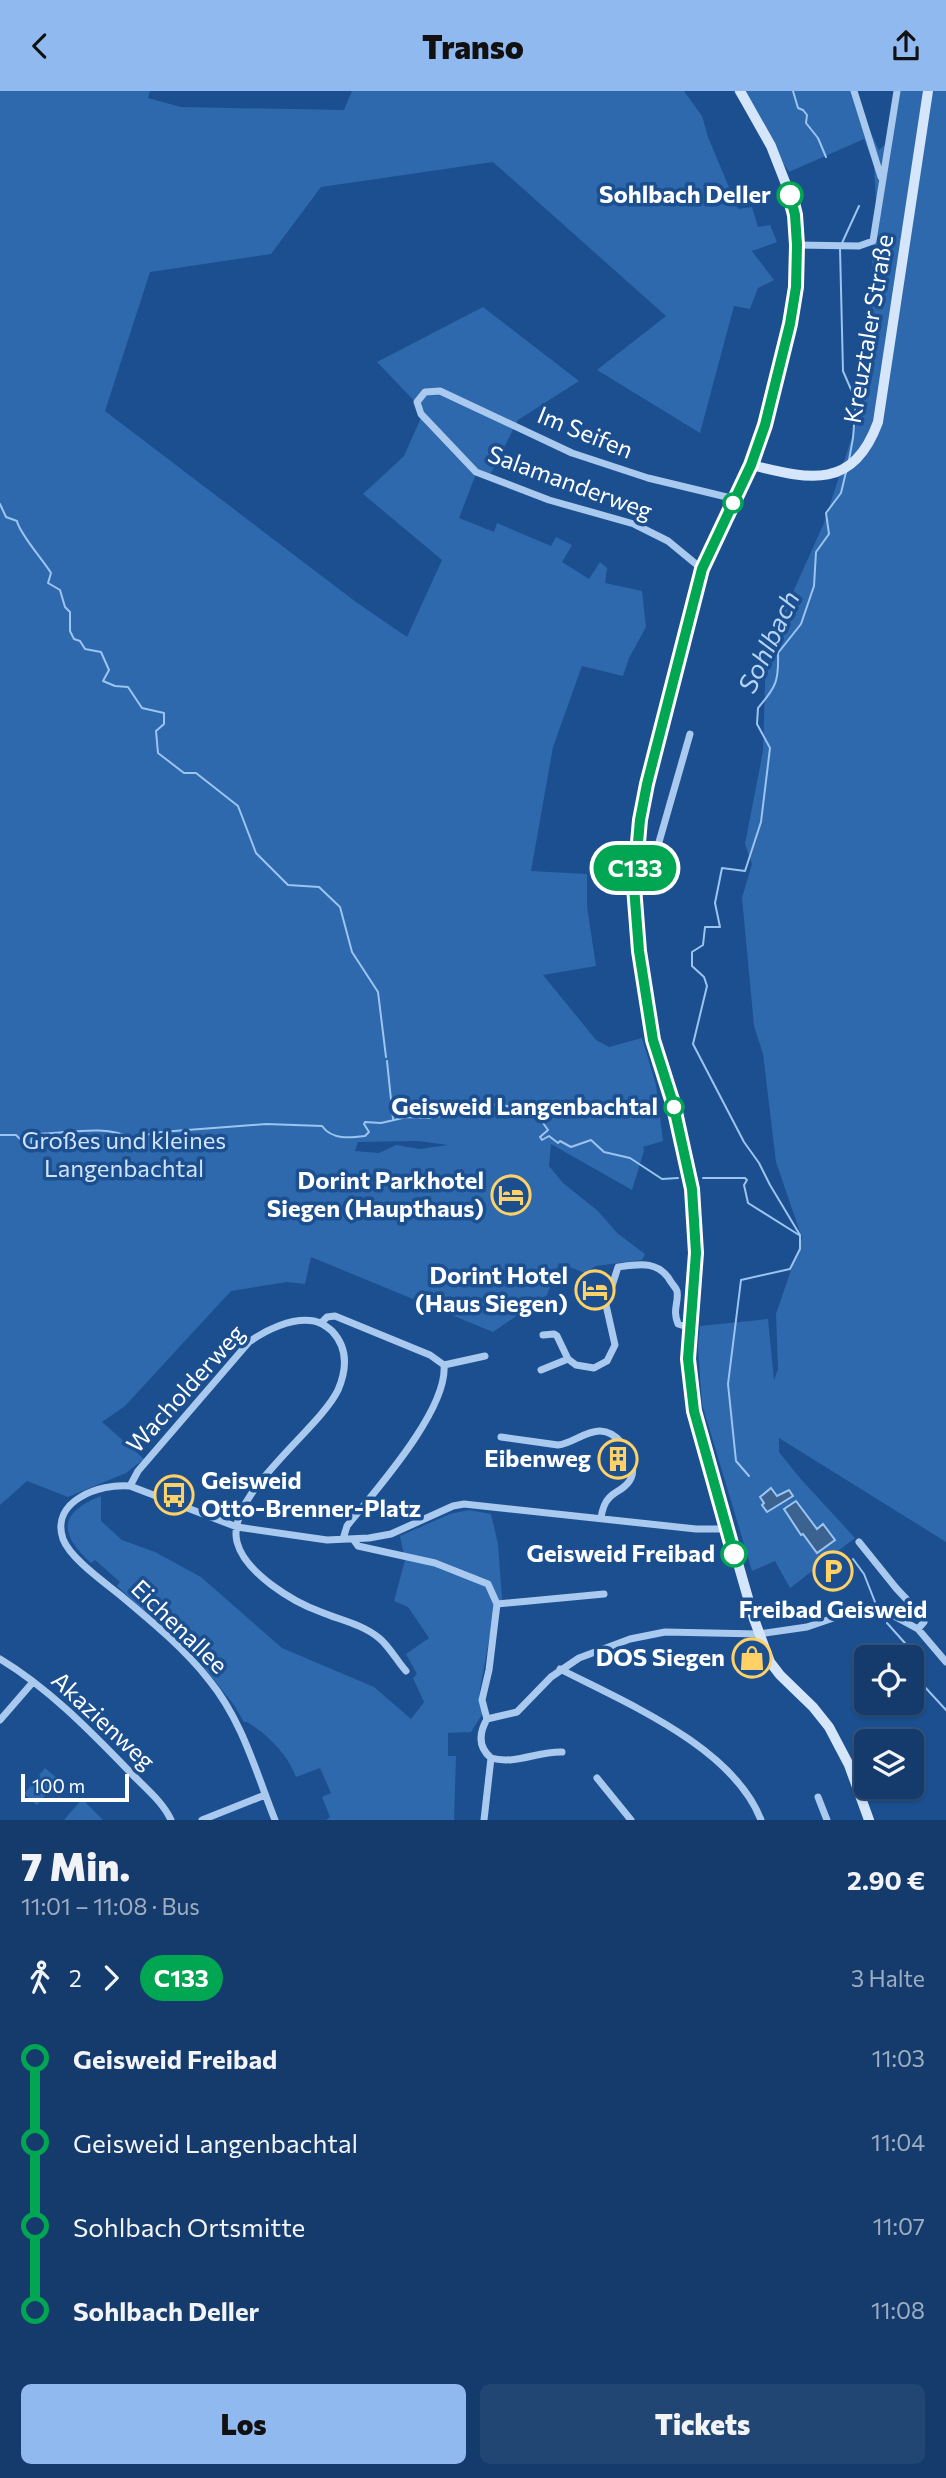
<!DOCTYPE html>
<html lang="de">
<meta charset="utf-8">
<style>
body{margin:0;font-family:Commissioner,sans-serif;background:#214673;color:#f1f3f6;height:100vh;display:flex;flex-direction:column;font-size:26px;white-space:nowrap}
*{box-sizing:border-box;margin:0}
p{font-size:23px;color:#9dadc1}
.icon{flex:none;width:38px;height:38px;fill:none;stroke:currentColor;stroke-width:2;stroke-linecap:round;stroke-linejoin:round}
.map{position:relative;height:1729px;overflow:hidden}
.side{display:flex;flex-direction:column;background:#143b6b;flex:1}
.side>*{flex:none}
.badge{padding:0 14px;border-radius:23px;font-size:24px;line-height:46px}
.fabs{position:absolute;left:854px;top:1554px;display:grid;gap:14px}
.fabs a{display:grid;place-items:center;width:70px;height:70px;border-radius:10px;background:#143b6b;box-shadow:0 2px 5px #0004,0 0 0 2px #33557e;font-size:35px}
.scale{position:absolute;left:21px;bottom:18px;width:108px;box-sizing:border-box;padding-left:7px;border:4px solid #fff;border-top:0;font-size:19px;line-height:24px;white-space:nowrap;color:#fff;-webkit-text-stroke:5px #1b4f8f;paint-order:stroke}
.map>.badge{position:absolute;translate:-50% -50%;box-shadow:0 0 0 4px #fff}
.legs{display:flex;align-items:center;gap:10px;height:77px;padding:0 21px;font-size:23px}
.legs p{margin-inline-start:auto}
.summary{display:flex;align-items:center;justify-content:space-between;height:119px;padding:0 21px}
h1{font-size:38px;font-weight:800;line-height:52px}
.primary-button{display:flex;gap:14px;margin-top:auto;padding:14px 21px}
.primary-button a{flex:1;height:80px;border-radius:10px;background:#90b9f0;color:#111;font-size:28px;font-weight:800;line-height:80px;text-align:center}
.primary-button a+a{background:#214673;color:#f1f3f6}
ul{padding:0 21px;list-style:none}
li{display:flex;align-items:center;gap:24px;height:84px;font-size:26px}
li i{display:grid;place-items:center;width:10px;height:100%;margin:0 9px;background:currentColor}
li i::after{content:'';width:18px;height:18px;margin:-9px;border:5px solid;border-radius:50%;background:#143b6b}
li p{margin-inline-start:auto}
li:first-child i{background:linear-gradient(#0000 50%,currentColor 0)}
li:last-child i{background:linear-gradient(currentColor 50%,#0000 0)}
header{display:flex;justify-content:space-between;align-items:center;height:91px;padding:0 21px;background:#90b9f0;color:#111;font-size:32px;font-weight:800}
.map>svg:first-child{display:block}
.green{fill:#2e69ad;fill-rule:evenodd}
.water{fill:#3c6290;stroke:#9cc4f0;stroke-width:2}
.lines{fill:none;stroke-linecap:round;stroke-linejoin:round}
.stream{stroke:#9cc4f0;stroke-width:2}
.street{stroke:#a9c9ee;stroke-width:7}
.secondary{stroke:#d6e6fa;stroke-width:10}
.line-1-casing{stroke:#fff;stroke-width:16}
.line-1{stroke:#00a651;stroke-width:10}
.stop-1-dot{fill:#fff;stroke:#00a651;stroke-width:3.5}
.labels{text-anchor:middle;stroke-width:7;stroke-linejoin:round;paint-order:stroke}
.stop-label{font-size:24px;font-weight:bold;fill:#fff;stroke:#1b4f8f;text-anchor:end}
.street-label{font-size:24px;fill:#fff;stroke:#1b4f8f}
.park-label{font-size:24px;fill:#cfe3fa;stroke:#1b4f8f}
.poi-label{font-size:24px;font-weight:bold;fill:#fff;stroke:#1b4f8f;text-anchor:end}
.water-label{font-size:26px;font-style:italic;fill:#b5d3f5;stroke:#1b4f8f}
</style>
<header><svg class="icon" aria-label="back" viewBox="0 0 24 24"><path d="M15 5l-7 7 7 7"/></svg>Transo<svg class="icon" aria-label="share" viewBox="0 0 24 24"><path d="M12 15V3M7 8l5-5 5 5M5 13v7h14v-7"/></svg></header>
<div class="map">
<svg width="946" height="1729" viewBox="0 0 946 1729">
<rect width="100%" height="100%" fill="#1b4f8f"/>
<path class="green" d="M0,0H150L148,7L181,16L344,19L352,0H684L702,25L708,46L738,118L752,116L758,136L770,134L777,151L752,160L774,189L758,197L750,218L734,215L700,342L597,279L666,225L493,71L321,96L271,163L150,181L105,320L356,511L407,546L442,469L363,403L404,365L424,320L377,271L483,216L579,290L518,329L491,382L476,383L459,427L494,441L497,432L551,455L556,446L572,454L562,471L589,488L600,471L607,477L605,492L642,500L646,536L629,567L623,585L582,575L553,656L531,780L587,783V815L596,875L543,884L596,949L609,956L642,947L656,994L663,1050L643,1056L644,1060L632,1099L551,1053L549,1075L563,1092L598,1120L617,1142L645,1163L642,1169L596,1175L585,1182L559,1172L547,1204L493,1241L311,1166L305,1193L287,1191L231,1200L125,1315L102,1331L144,1368L126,1382L68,1406L27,1390L0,1414ZM418,1050L448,1054L420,1058L396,1054L379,1062L355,1060L358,1051Z
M733,0H852L879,59L886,53L895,0H946V1451L779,1347V1361L799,1386L855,1447L790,1497L775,1470L752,1480L702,1313L698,1256L700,1235L768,1228L774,1289L778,1278L776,1223L802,1147L776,1071L763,963L754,935L742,807L752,773L745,753L763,660L766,561L824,432L863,312L876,113L874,75L864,48L789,81Z
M101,1405V1430L122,1449L155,1461L201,1486L282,1557L374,1596L411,1628L424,1611L413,1587L417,1583L406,1563L429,1547L408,1516L394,1510L405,1469L400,1445L450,1423L469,1419L491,1423L498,1453L502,1508L494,1522L480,1598L479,1611L483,1622L471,1641L448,1642V1665H456L454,1729H326L330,1726L322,1706L331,1702L320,1677L296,1686C288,1664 268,1644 247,1631H244L234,1614L203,1575L212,1564L204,1556L195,1567L117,1495L120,1491L95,1469L91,1472C59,1443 58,1422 101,1405Z
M45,1677L58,1688L37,1714L24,1703Z
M82,1708L103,1729H64Z"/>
<path class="water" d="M771,1397L777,1405L789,1399L793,1405L767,1421L762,1414L764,1412L760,1406Z
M796,1410L817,1438L823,1433L835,1449L817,1462L803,1443L801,1444L784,1418Z"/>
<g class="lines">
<path class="stream" d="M793,0L798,17L803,19L807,24L806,32L818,47L826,66
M842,152L859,115
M840,157L843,280L856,310L853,347L849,369
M0,413L6,426L17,430C19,442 43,469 51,482L48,492L60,499L65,516L70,521V540L74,548L80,550L85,558L101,561L109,579L103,590L115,595L128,596L142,617L164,622V633L156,640L158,662L184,682H196L238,715L256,762L288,794L319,796L340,816L352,861L378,901L386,966
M387,970L393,1028
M0,1044H16L24,1052L31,1055L32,1043C60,1044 106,1032 130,1047L161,1041L266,1033L322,1035C332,1049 350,1047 365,1045L369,1041L364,1033L365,1031L381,1032L407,1026L427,1027L455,1023L483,1012L531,1018V1022L543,1032L548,1039L540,1046L542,1049L549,1045L558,1052L560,1050L571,1056L591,1049L604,1061L630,1067L662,1088L678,1087
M703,1087H745L747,1089L744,1094L748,1112L799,1144
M749,1385L736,1370L728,1293L741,1189L790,1178L800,1158V1144L770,1094L759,1072L744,1051L693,953L707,895L704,886L692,875V861L703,854L705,836H720L715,812L722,777L745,780L761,731L770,657L757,633L758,617C776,596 779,590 778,562L801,533L814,495L816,461L829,443L826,422L841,402L846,381
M853,1468L864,1483L875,1511
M887,1532L912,1560L923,1594L946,1619"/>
<path class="street" d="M854,0L881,86
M797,154L859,155L873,150L897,0
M702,478L668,450L634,433L549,409L476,381L421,323L417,311L425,301L440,300L572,362L648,387L735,408
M637,809L657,758L690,643
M321,1232L327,1226L335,1225L430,1264L444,1274
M543,1244L554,1243L557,1245L568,1268L576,1274L594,1277L607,1270L615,1254L606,1214L618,1176C639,1173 659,1169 671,1191C673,1194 676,1197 677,1200C679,1212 672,1218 678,1233L691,1237
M541,1279L568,1268
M501,1346L558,1354C573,1352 585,1340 600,1340C609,1340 617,1346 623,1353C631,1364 638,1382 627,1393C622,1399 614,1401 609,1407C604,1412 602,1420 601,1427
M130,1395L138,1380L249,1251C266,1239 292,1226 314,1230C321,1231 326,1235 332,1240C348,1257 347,1278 338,1299C319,1339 225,1404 237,1451C245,1482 293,1511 321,1521C340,1529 362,1533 379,1547C389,1555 397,1570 406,1580
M343,1448L347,1435C375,1400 448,1319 444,1274L485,1265
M353,1448L358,1455L435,1472L488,1493L497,1513L489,1579L482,1609L487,1628L517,1621L551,1586L579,1567L630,1548L665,1541L759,1543L807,1536L851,1521H876L894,1525L918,1538L946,1571
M859,1451L896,1497L922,1525L924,1531L918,1538
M497,1513L604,1503
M0,1568C50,1598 92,1642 132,1683C145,1697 163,1711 171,1729
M560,1578C626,1612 733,1656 761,1729
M487,1628C479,1642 478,1656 491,1667
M0,1629L33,1591
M597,1687L631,1729
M818,1706L827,1729
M202,1729L265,1704
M275,1729C256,1681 242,1629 209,1589C184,1557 151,1530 120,1504C104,1491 70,1467 63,1448C50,1410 100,1392 130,1395L237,1436L327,1449L369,1447L391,1443L453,1415L464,1413L696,1438H727
M484,1729L491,1667C515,1674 538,1660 562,1661"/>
<path class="secondary" d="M740,0L771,55L789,101L795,124L797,154L796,196L790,233L765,334L751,374L702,478L664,623L640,729L636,761L635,816L653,949L673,1012L692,1098L696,1160L688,1268L694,1319L754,1528L770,1571L780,1584L813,1616L829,1636L849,1674L869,1729
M751,374C809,388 853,400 878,331L928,0"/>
</g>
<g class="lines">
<g class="line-1-casing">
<path id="line-1" d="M734,1463L694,1320L688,1268L696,1162L692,1098L673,1012L653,949L639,860L634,796L640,729L647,693L702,478L751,374L765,334L790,233L796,196L797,154L795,124L790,104"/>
</g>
<use href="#line-1" class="line-1"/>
</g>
<defs>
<g id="hotel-ring" transform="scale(2.0125)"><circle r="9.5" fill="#1b4f8f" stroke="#ffd166" stroke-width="1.5"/><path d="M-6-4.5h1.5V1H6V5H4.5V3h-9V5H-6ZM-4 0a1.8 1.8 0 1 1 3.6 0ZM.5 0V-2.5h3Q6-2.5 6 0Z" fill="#ffd166"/></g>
<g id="building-ring" transform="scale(2.0125)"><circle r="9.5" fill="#1b4f8f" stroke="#ffd166" stroke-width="1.5"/><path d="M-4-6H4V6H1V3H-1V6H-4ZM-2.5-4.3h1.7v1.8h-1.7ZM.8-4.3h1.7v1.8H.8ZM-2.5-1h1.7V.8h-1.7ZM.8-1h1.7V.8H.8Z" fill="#ffd166"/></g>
<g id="bus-ring" transform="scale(2.0125)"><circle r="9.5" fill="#1b4f8f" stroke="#ffd166" stroke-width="1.5"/><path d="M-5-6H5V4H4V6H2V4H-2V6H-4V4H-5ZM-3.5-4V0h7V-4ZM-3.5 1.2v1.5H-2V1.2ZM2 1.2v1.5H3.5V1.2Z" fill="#ffd166"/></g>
<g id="parking-ring" transform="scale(2.0125)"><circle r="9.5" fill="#1b4f8f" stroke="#ffd166" stroke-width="1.5"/><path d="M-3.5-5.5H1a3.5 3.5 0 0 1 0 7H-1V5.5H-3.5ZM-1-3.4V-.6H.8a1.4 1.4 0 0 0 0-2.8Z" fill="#ffd166"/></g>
<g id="shop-ring" transform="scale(2.0125)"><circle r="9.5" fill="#1b4f8f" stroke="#ffd166" stroke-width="1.5"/><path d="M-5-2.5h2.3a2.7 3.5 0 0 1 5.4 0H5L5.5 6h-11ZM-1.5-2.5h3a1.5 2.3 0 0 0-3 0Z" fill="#ffd166"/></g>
</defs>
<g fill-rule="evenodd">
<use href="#hotel-ring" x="511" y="1104"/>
<use href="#hotel-ring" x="595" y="1199"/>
<use href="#building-ring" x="618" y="1368"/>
<use href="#bus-ring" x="174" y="1404"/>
<use href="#parking-ring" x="833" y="1480"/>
<use href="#shop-ring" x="752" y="1567"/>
</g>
<g class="stop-1-dot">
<circle cx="790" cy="104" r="12"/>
<circle cx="733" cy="412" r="9"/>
<circle cx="674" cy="1016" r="9"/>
<circle cx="734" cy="1463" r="12"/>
</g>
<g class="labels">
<g class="stop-label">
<text x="771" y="112">Sohlbach Deller</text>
<text x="658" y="1024">Geisweid Langenbachtal</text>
<text x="715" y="1471">Geisweid Freibad</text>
</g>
<g class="street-label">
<text transform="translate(869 238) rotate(-80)" y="8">Kreuztaler Straße</text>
<text transform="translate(585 342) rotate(22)" y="8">Im Seifen</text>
<text transform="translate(570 392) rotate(20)" y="8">Salamanderweg</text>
<text transform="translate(186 1298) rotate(-48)" y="8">Wacholderweg</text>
<text transform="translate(179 1536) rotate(44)" y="8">Eichenallee</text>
<text transform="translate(103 1630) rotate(43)" y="8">Akazienweg</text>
</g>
<g class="park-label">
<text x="124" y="1058">Großes und kleines<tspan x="124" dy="28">Langenbachtal</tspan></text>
</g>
<g class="poi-label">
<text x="484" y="1098">Dorint Parkhotel<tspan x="484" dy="28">Siegen (Haupthaus)</tspan></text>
<text x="568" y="1193">Dorint Hotel<tspan x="568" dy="28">(Haus Siegen)</tspan></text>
<text x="591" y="1376">Eibenweg</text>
<text x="201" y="1398" text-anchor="start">Geisweid<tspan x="201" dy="28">Otto-Brenner-Platz</tspan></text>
<text x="833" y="1527" text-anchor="middle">Freibad Geisweid</text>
<text x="725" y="1575">DOS Siegen</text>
</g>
<g class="water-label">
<text transform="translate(769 551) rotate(-65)" y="9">Sohlbach</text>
</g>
</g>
</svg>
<div class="fabs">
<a><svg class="icon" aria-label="locate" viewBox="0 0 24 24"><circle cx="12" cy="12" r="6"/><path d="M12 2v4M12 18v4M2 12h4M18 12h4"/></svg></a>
<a><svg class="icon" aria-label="layers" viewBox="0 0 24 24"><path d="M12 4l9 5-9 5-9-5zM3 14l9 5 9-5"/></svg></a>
</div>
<div class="scale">100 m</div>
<b class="badge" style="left:635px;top:777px;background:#00a651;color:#fff">C133</b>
</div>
<section class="side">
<div class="summary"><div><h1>7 Min.</h1><p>11:01 – 11:08 · Bus</p></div><b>2.90 €</b></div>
<div class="legs"><svg class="icon" aria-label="walk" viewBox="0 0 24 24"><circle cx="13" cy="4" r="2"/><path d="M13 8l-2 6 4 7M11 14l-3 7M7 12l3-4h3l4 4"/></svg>2<svg class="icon" aria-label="forward" viewBox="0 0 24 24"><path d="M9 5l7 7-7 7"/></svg><b class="badge" style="background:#00a651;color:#fff">C133</b><p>3 Halte</p></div>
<ul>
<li><i style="color:#00a651"></i><b>Geisweid Freibad</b><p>11:03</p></li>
<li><i style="color:#00a651"></i><span>Geisweid Langenbachtal</span><p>11:04</p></li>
<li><i style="color:#00a651"></i><span>Sohlbach Ortsmitte</span><p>11:07</p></li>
<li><i style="color:#00a651"></i><b>Sohlbach Deller</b><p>11:08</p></li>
</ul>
<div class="primary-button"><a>Los</a><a>Tickets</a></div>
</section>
